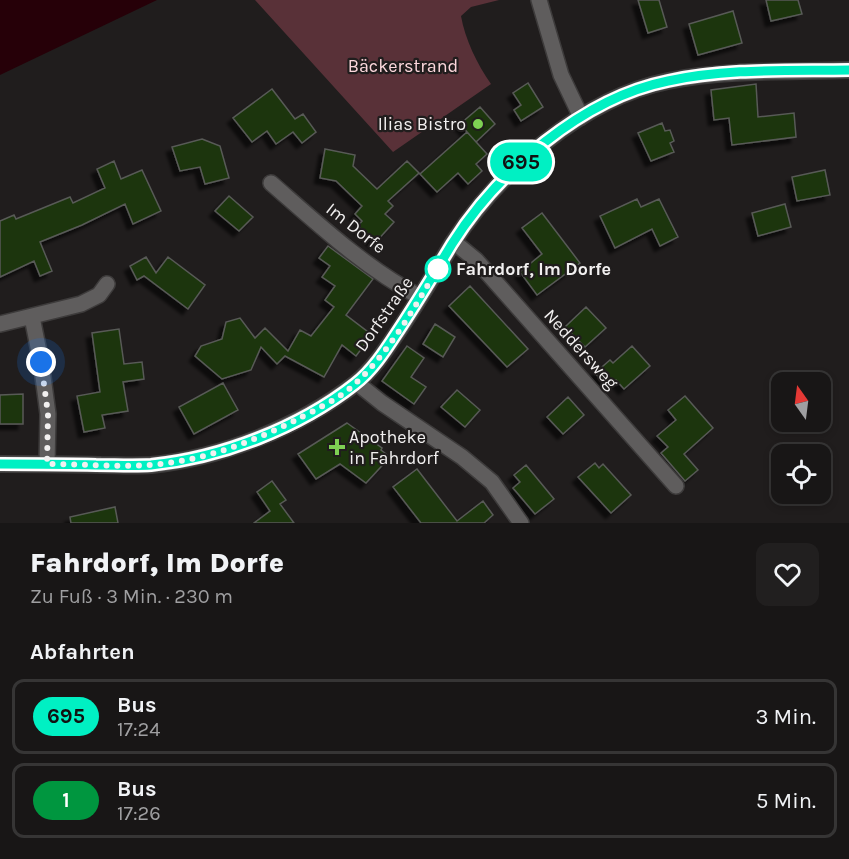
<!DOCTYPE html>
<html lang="de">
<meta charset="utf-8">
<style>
body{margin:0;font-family:Karla,sans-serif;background:#211f1f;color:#f1f3f6;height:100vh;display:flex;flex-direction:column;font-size:22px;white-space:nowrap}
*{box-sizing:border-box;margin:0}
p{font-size:20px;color:#9f9fa1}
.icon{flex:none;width:33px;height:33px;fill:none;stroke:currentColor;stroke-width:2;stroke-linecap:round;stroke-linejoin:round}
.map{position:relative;height:523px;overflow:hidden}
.drawer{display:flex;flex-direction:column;background:#181616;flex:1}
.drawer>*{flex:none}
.badge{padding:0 12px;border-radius:20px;font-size:21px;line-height:39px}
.needle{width:39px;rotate:346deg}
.tools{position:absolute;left:771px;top:372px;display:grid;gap:12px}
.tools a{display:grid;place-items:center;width:60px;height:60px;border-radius:12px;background:#181616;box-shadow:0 3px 9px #0003,0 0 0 2px #363535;font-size:30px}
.you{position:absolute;width:30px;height:30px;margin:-15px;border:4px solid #fff;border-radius:50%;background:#1a73e8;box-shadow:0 0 0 9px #1a73e833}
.map>.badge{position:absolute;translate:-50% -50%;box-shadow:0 0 0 3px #fff}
h2{padding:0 30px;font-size:22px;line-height:54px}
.round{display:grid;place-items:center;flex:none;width:63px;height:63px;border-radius:12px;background:#211f1f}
.overview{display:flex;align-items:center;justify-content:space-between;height:102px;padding:0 30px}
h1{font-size:28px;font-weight:800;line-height:45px}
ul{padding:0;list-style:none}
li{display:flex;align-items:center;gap:18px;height:75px;margin:0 12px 9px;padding:0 18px;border:3px solid #363535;border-radius:12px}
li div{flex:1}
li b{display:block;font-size:22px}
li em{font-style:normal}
li .badge{min-width:66px;font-weight:700;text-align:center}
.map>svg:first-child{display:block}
.green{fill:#593138}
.water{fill:#260008}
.building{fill:#1b360c;stroke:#585a57;stroke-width:1.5;filter:url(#shadow)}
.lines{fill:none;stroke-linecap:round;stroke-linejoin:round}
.minor-casing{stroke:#3d3b3b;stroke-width:18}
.tertiary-casing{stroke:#3d3b3b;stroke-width:18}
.minor{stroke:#5f5d5d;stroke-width:15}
.tertiary{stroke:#5f5d5d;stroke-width:15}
.line-casing{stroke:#fff;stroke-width:14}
.line{stroke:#00f0c3;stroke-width:9}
.walk{stroke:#f2f0f0;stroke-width:6;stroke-dasharray:0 10.8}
.poi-dot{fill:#7ed153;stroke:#201d1d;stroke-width:2}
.stop-dot{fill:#fff;stroke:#00f0c3;stroke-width:3}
.labels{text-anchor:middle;stroke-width:4.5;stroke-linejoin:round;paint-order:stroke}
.park-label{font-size:18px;fill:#fcd7dc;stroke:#201d1d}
.poi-label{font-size:18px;fill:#f2f0f0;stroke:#201d1d;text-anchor:end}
.street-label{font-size:18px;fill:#f2f0f0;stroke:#201d1d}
.stop-label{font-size:18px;font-weight:bold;fill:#f2f0f0;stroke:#201d1d;text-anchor:start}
</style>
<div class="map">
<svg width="849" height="523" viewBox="0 0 849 523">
<defs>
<filter id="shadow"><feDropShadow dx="-5.5" dy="5.5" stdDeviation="1.5" flood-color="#0009"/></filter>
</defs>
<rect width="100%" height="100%" fill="#201d1d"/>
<path class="green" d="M255,0H499L471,7L461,16C465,39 477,64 491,84L393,152Z"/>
<path class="water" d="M0,0H157L0,75Z"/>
<path class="building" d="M638,0H659L667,27L648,33Z
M766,0H798L802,14L771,21Z
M733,11L742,43L698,55L689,24Z
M528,83L543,107L521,121L514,110L521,105L513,93Z
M756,84L758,117L794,113L796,137L732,145L729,118L714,120L711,90Z
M272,89L295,119L303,114L316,132L302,143L293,132L276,144L267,131L252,142L233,118Z
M480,107L495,124L476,142L460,124Z
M662,123L665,131L670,130L674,141L670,143L674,152L651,161L638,133Z
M467,132L487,154L476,164L482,171L468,184L458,173L437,192L420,174Z
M202,139L220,146L229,178L205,184L200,167L180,171L172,147Z
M325,149L355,155L353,166L377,189L407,161L419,173L388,201L393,206L385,214L394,222L375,243L358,226L362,221L355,214L362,206L336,181L320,178Z
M114,161L121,179L142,170L161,211L133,224L125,204L82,225L40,242L52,271L40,276L34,261L0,277V221L14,215L16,219L70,197L73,203L105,188L97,169Z
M825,170L830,195L797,201L792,177Z
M229,196L253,217L239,231L215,211Z
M637,199L641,207L659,199L678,237L660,246L652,229L615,248L600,216Z
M785,204L791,227L758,236L752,213Z
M542,213L580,263L537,295L520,272L542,254L522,228Z
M328,246L373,279L346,315L372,335L356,356L342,345L324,377L285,356L277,364L261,347L251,370L222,379L195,356L201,346L222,339L226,322L240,318L255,338L265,328L288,351L300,330L311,336L334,307L325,300L335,286L322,277L330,266L319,258Z
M146,257L156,273L168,257L205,285L188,309L144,276L137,280L130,266Z
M470,286L528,349L507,367L449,306Z
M586,307L606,328L585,347L565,327Z
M435,324L455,337L443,357L423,344Z
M119,329L124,364L142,362L144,379L123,382L128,411L102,415L105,428L84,432L77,396L100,392L92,333Z
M407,346L424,358L411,377L426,387L414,404L382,381Z
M632,346L650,366L624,389L616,380L608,387L595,373L610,360L613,363Z
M223,383L238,410L194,434L179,407Z
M457,390L480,410L465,427L441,407Z
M23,394V424H0V395Z
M685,396L713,428L684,454L698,470L685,481L661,453L668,447L657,436L676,420L668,410Z
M568,397L584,415L563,434L547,417Z
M347,423L382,448L381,450L390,457L366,483L340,464L316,479L298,454Z
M595,463L599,468L603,464L631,495L611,513L578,477Z
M526,465L554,499L535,514L513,488L520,482L514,475Z
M417,469L457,521L483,501L493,515L484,523H421L393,487Z
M272,481L286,500L280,504L294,523H254L270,511L257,492Z
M115,507L118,523H71L70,517Z"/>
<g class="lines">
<g class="minor-casing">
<path id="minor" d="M539,0L561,75L581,117
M271,183C318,224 365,268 420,297
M454,242L476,260L676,486
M32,317L41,362L48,414L47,464
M0,324L81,304L99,295L107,284
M357,383L382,403L462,457L492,482L521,523"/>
</g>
<g class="tertiary-casing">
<path id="tertiary" d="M0,464C34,464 67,464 101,465C117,465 135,466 151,465C221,458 299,427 355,384C373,370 387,348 399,330C418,302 435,273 452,244C498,172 583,98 668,81C727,69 789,72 849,70"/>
</g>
<use href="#minor" class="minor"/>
<use href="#tertiary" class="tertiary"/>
</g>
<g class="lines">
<g class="line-casing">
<path id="line" d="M0,464C32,464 64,464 96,465C114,465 133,466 151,465C221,458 299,428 355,384C372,371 385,351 396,334C416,304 434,274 452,244C497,172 583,98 668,81C727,68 789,71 849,70"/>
</g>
<use href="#line" class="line"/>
<path class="walk" d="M41,362L48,414L47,464C81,464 115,467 148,465C200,462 250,443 296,420C315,410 343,397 358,381C393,347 417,303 442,261L438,269"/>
</g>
<g class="poi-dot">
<circle cx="478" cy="124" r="6"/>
<path d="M334 438h6v6h6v6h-6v6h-6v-6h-6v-6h6z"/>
</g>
<circle class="stop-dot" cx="438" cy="269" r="12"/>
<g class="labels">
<g class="park-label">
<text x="403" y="72">Bäckerstrand</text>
</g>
<g class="poi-label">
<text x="466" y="130">Ilias Bistro</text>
<text x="349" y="443" text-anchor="start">Apotheke<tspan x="349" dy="21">in Fahrdorf</tspan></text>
</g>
<g class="street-label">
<text transform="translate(356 228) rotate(38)" y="6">Im Dorfe</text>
<text transform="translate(384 314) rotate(-55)" y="6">Dorfstraße</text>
<text transform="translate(581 349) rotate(48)" y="6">Neddersweg</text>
</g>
<g class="stop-label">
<text x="456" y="275">Fahrdorf, Im Dorfe</text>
</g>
</g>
</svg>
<div class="tools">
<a><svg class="needle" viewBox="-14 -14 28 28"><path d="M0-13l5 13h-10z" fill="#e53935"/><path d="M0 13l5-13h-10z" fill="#9f9fa1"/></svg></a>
<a><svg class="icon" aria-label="locate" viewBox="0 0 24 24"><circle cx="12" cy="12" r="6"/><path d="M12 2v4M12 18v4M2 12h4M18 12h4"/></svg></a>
</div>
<div class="you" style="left:41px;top:362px"></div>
<b class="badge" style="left:521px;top:162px;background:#00f0c3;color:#111">695</b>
</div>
<section class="drawer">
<div class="overview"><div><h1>Fahrdorf, Im Dorfe</h1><p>Zu Fuß · 3 Min. · 230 m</p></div><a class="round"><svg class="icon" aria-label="heart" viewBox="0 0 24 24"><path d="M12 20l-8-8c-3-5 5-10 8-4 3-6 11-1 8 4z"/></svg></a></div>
<h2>Abfahrten</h2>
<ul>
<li><span class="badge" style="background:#00f0c3;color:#111">695</span><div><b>Bus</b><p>17:24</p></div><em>3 Min.</em></li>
<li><span class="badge" style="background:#00963f;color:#fff">1</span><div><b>Bus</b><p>17:26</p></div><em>5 Min.</em></li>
</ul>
</section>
